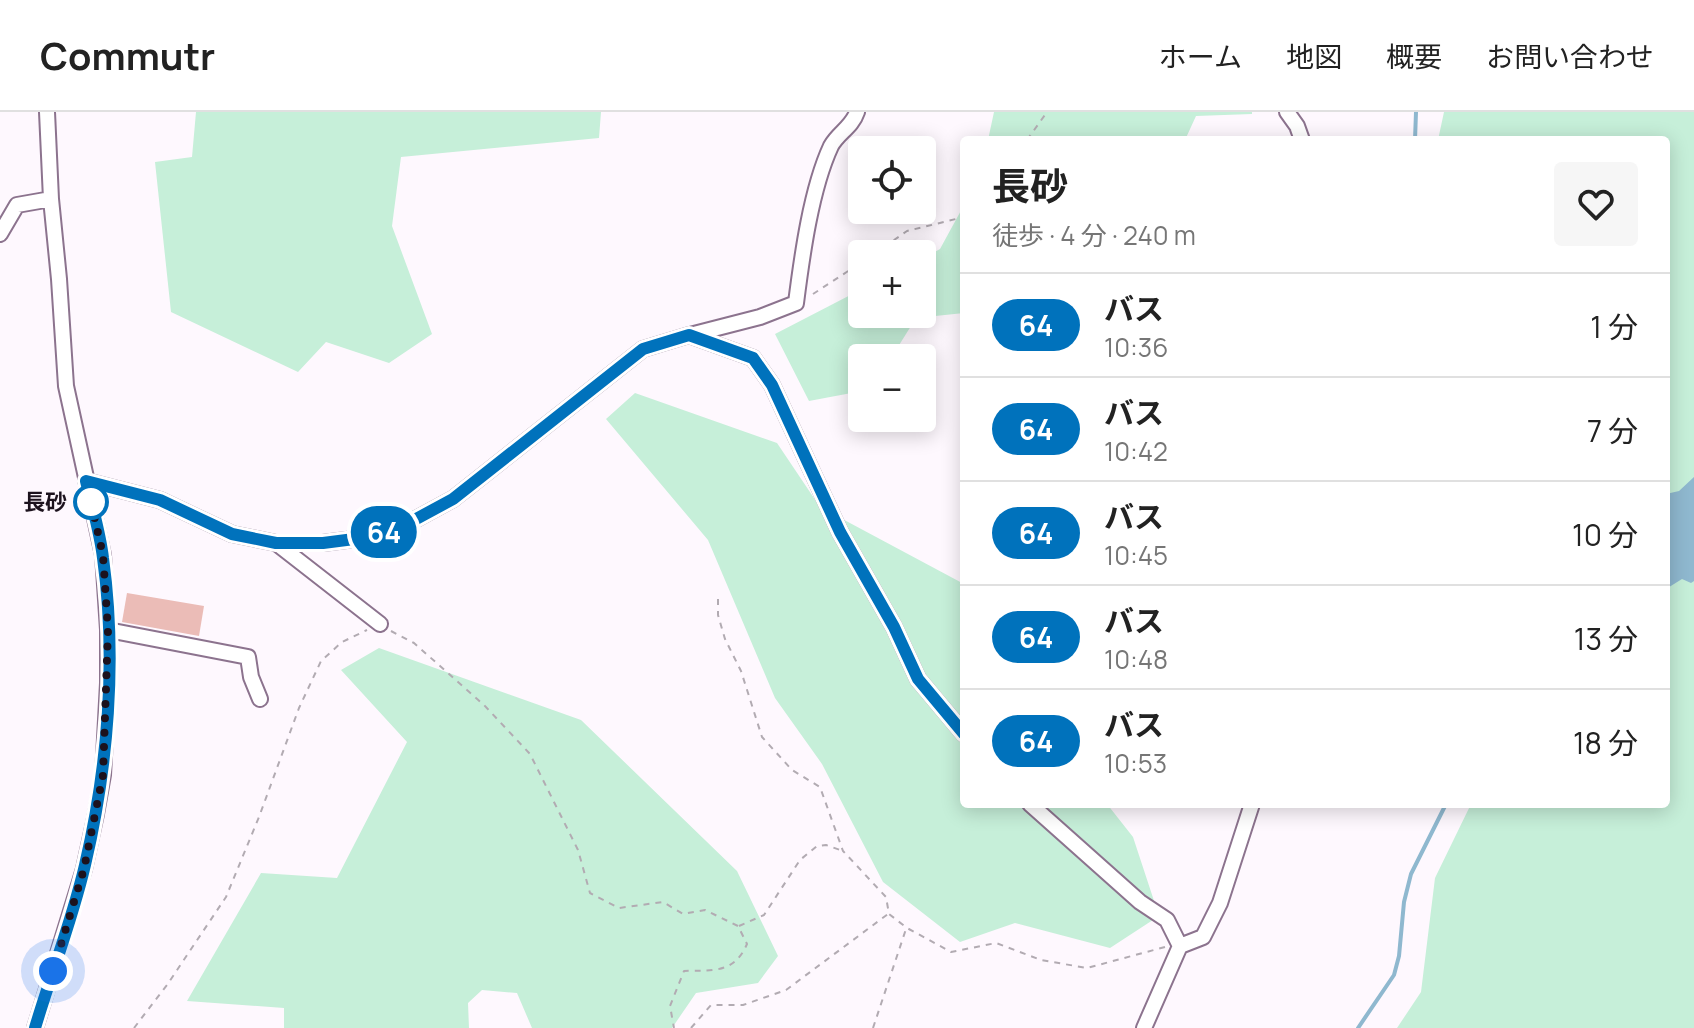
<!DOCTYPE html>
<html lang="ja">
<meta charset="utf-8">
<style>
body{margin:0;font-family:Manrope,"Noto Sans JP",sans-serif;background:#f6f6f6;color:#222;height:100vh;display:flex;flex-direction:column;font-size:30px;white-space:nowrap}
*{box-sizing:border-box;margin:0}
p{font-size:26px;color:#767676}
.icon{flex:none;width:44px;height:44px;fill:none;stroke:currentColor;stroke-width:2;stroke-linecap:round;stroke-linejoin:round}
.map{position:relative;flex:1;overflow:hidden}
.details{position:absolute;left:960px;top:24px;width:710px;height:672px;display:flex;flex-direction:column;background:#fff;border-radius:8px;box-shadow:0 4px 20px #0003}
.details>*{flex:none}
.badge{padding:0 16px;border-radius:26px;font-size:28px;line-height:52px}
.controls{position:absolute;left:848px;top:24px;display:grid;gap:16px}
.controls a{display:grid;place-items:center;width:88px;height:88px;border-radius:8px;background:#fff;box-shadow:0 4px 20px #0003;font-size:40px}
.you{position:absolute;width:40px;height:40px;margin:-20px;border:6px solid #fff;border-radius:50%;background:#1a73e8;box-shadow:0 0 0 12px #1a73e833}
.map>.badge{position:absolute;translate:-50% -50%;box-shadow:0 0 0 4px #fff}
.round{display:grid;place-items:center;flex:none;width:84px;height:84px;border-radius:8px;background:#f6f6f6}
.headline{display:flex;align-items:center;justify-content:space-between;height:136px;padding:0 32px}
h1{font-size:38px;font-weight:700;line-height:60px}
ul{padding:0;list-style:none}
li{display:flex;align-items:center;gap:24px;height:104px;padding:0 32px;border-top:2px solid #e0e0e0}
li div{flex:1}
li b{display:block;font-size:30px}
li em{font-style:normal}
li .badge{min-width:88px;font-weight:700;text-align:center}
header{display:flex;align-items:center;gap:48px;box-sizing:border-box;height:112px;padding:0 40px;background:#fff;border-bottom:2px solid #e0e0e0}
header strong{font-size:38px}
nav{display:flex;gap:44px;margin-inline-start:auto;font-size:28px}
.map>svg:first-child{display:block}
.green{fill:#c6efd9}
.water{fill:#8fb8cf}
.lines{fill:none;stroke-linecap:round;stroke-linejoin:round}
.stream{stroke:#8fb8cf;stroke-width:4}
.building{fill:#ebbcb7}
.minor-casing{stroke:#8c738e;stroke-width:18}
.path{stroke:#b2abb2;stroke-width:2;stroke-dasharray:6 6;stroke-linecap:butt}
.minor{stroke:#fff;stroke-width:14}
.line-casing{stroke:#fff;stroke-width:18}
.line{stroke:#0072bc;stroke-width:12}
.walk{stroke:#1c121d;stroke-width:8;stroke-dasharray:0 14.4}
.stop-dot{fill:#fff;stroke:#0072bc;stroke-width:4}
.labels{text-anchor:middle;stroke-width:6;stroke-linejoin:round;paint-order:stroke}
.stop-label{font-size:22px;font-weight:bold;fill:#1c121d;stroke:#fef8fe;text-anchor:end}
</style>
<header>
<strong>Commutr</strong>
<nav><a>ホーム</a><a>地図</a><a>概要</a><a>お問い合わせ</a></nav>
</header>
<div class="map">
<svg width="1694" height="916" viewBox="0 0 1694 916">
<rect width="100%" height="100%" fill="#fef8fe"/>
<path class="green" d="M196,0H601L599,26L401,45L392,114L432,222L389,251L326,230L298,260L171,200L155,50L192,45Z
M994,0H1252V2L1196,4L1185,28H988Z
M1444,0H1694V916H1397L1421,880L1435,766L1471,692H1666V28H1438Z
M964,93V201L916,206L891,246H862V279L809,289L775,222L862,177V202H922V147L940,137Z
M635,281L777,331L820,395L964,472V692H1107L1133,725L1159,804L1110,836L1015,811L960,830L883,770L822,652L775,586L708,428L606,307Z
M379,536L581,608L737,759L778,844L758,871L696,881L672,916H532L517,881L482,878L468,891L469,916H284V896L187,889L261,761L337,766L407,630L341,558Z"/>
<path class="water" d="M1694,365V469L1691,471L1682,467L1666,477V382L1679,379Z"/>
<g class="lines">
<path class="stream" d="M1415,28L1416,0
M1358,916L1394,863L1399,844L1404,790L1411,762L1446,692"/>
</g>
<path class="building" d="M127,481L204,494L199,524L122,510Z"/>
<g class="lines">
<g class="minor-casing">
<path id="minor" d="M1287,0L1297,14L1302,28
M0,122L17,93L51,87
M690,223L760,205L796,191C802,144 811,77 831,34C838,21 852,15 857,0
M86,369L160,388L232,422L276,431H323L362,426L405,413L453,387L643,237L689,223L753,246L772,273L840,420L894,515L918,567L964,622
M276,431L380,512
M108,518L248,545L251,565L260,587
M1030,692L1140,790L1167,808L1180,834
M35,916L84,757L96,702L103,663L108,571V518L103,443L66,274L59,167L51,87L47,0
M1144,916L1180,834L1203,825L1220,791L1252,692"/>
</g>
<path class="path" d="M1027,28L1047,0
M874,142L907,119L964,105
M813,182L862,150
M718,487V503L725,527L741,559L762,625L792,658L820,675L843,739L886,785L889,802L907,816L951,840L996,831L1041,848L1087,856L1165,835
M391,519L414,531L484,593L530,642L578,738L590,781L619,796L663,790L683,802L705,798L738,814L747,832C734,862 713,858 684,859L670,894L674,916
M739,814L764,803L800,748L817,734L826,733L843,739
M134,916L167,873L226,785L259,705L299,596L321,549L342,530L367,518
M691,916L711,893H743L786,878L888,802
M873,916L906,817"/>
<use href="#minor" class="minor"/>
</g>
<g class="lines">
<g class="line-casing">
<path id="line" d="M35,916C51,862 72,809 85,753C108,655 117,547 103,446C100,420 92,394 86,369L160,388L232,422L276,431H323L362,426L405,413L453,387L643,237L689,223L753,246L772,273L840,420L894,515L918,567L964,622"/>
</g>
<use href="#line" class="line"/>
<path class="walk" d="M53,859L84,757L103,663L108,518L103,443L91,390"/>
</g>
<circle class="stop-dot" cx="91" cy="390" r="16"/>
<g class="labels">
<g class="stop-label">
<text x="67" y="398">長砂</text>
</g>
</g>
</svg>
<div class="controls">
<a><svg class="icon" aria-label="locate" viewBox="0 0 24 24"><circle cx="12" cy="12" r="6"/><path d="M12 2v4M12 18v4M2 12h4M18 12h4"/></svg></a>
<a>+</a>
<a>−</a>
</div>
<div class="you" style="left:53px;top:859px"></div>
<b class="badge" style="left:384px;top:420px;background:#0072bc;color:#fff">64</b>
<section class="details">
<div class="headline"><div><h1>長砂</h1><p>徒歩 · 4 分 · 240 m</p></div><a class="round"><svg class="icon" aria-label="heart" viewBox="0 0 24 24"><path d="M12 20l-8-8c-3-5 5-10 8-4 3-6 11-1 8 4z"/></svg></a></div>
<ul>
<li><span class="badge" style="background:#0072bc;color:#fff">64</span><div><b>バス</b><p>10:36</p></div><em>1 分</em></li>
<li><span class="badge" style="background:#0072bc;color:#fff">64</span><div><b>バス</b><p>10:42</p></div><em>7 分</em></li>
<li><span class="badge" style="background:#0072bc;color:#fff">64</span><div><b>バス</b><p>10:45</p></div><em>10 分</em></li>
<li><span class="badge" style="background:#0072bc;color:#fff">64</span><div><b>バス</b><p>10:48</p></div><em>13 分</em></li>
<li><span class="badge" style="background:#0072bc;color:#fff">64</span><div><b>バス</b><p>10:53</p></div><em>18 分</em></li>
</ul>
</section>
</div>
